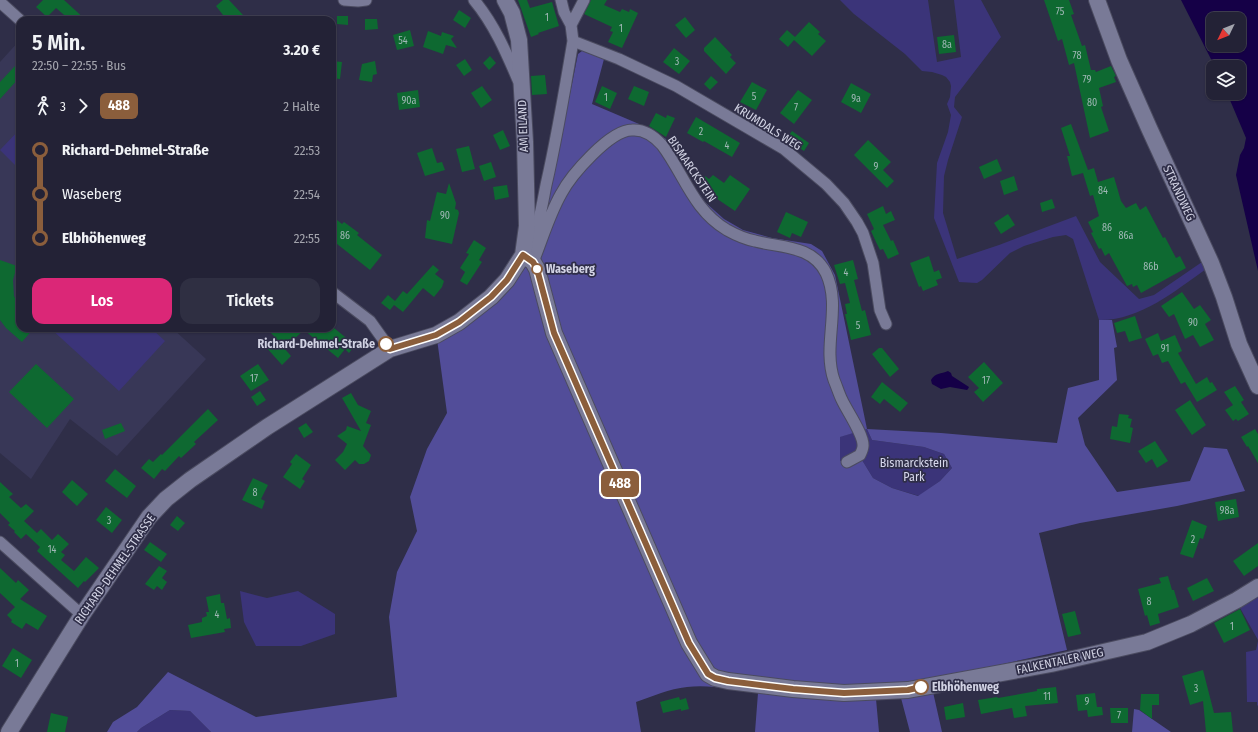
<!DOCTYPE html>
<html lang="de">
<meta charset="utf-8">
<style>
body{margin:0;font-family:"Fira Sans Condensed",sans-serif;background:#2f2f42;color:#f1f3f6;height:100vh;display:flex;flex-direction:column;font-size:15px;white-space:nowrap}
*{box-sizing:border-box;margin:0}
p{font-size:13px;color:#a3a4ad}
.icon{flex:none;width:22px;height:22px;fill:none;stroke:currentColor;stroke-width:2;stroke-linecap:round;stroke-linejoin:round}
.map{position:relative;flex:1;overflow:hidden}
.panel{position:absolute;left:16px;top:16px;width:320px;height:316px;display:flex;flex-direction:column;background:#232236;border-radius:12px;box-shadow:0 1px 3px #0004,0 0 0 1px #403f51}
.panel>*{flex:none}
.badge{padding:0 8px;border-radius:6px;font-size:14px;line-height:26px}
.needle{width:26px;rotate:227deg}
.buttons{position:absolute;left:1206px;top:12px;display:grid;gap:8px}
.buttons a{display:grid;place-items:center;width:40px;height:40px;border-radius:8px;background:#232236;box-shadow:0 1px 3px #0004,0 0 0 1px #403f51;font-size:20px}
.map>.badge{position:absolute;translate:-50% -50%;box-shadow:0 0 0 2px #fff}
.legs{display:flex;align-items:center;gap:6px;height:44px;padding:0 16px;font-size:13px}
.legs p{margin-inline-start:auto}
.headline{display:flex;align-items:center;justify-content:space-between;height:68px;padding:0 16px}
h1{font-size:22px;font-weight:600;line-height:30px}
.cta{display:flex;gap:8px;margin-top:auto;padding:8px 16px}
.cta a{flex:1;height:46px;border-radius:12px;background:#db2777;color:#fff;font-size:16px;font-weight:600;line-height:46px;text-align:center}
.cta a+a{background:#2f2f42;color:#f1f3f6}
ul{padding:0 16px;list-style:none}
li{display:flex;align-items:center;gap:14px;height:44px;font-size:15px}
li i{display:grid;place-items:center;width:6px;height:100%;margin:0 5px;background:currentColor}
li i::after{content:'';width:10px;height:10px;margin:-5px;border:3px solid;border-radius:50%;background:#232236}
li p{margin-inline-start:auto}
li:first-child i{background:linear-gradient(#0000 50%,currentColor 0)}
li:last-child i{background:linear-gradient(currentColor 50%,#0000 0)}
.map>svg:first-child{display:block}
.built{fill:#383757}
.green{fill:#3b3479}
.forest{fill:#524d99}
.water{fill:#150047;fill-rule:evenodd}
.building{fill:#0e6931}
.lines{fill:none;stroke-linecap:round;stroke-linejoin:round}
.street-casing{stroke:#4b4b60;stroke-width:13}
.secondary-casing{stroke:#4b4b60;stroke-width:18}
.street{stroke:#797a97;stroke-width:11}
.secondary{stroke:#797a97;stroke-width:16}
.line-1-casing{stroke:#fff;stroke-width:9}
.line-1{stroke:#8b5e3c;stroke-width:6}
.stop-1-dot{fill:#fff;stroke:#8b5e3c;stroke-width:2}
.labels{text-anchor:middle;stroke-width:3.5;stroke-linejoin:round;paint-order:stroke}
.number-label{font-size:10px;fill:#a0b8b6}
.street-label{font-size:12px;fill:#d1d2e3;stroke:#2f2e48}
.stop-label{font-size:12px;font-weight:bold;fill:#d1d2e3;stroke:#2f2e48;text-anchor:start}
.park-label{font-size:12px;fill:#d7d8ed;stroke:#2f2e48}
</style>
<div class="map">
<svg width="1258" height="732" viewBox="0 0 1258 732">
<rect width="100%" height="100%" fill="#2f2e48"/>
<path class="built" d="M20,40V328H172L206,359L117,456L70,419L31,479L0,453V62Z"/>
<path class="green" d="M840,0H928L937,62L961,57L954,0H981L1001,37L955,97L954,107L962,117L948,160L944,176L943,213L957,259L999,245L1076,216L1100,262L1139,299L1154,295L1202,262L1206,269C1175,291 1139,321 1099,320L1073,239L1066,235L1053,237L1024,246L1010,253L982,280L977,283L959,282L934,218L937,163L948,132L951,115L947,104L950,97L951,86L950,82L946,77L942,75L932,72L922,71L905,54L854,14Z
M20,129V170L0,150Z
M50,328H151L165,341L119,391Z
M867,429L872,440L924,447L944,454L952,468L940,481L919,496L892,488L873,478L862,460L840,461L839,437Z
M240,591L267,598L298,591L335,614V634L301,646H256L244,622Z
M1258,596V640L1239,606Z
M1258,641V705L1257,706V702H1247L1246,652L1256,650Z
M170,710L190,711L211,732H137L141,728Z"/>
<path class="forest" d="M588,50L604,59L592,104L639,124L666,139L687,178L706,203L724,219L743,230L772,238L811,244L822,251L835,275L867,429L840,437V461L862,460L873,478L892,488L918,496L940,481L952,468L944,454L924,447L872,440L867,429L941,433L1057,443L1068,388L1099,380V320H1112L1117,347L1114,348L1117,380L1078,418L1085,445L1117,492L1190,481L1204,447L1227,449L1245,491L1177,506L1080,523L1039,533L1067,650L934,679L933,692L942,732H910L901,698L876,699L879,732H755L758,693C736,690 709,684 687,687C669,689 653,696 636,702L641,732H211L190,711L170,710L141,728L137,732H107L113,722L137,707L168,672L256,717L397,697L389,617L397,572L417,531L410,497L427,449L447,413L437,339L499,294L552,183L578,54L582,51Z
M1134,709L1139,710L1171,732H1132Z"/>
<path class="water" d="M1181,0H1258V271L1236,175L1240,155L1244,148L1246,138L1227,93H1239V67H1215ZM1213,19H1239V45H1213Z
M948,371L951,373L952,376L969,387L968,389L967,390L950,387L941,389L932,384L931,380C935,373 941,374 948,371Z"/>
<path class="building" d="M43,0H64L86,20H70L56,8L47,17L36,7Z
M223,0H229L243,15L237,20H216L223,15L216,6Z
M518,0H527L530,8L552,2L559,26L538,33L539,34L531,37Z
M591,0H607L604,5L620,12L622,9L629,12L630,9L638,13L622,48L608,42L613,32L610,31L612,27L584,14Z
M1044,0H1069L1074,14L1071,15L1082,46L1085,45L1091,70H1095L1096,72L1111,66L1116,76L1114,77L1116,82L1099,88L1103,106L1101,107L1109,131L1090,138L1074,63L1069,65L1062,39L1058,41Z
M459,10L471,18L465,28L453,20Z
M337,16H348V25L337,24Z
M685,17L695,30L686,38L675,25Z
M365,19H377L378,29L365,30Z
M809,22L820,32L818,34L826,41L812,56L794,40L788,47L779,39L787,30L795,37Z
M410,30L414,46L397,50L393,35Z
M428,31L441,36L442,32L454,36L451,39L457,48L446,45L443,54L423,47Z
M954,35L956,52L939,54L937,37Z
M715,37L732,55L730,57L736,63L726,74L704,51V48Z
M674,48L690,61L679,74L663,62Z
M490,56L496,63L489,70L483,63Z
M465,59L472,70L464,76L456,65Z
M332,61L342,62L340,79L332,78Z
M375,61L377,74L373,75L372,82L359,80L362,64Z
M15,66L20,71V77L0,99V82Z
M545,75L547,94L532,95L531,76Z
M711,76L718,82L710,90L704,84Z
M752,82L767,90L756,110L740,102Z
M851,83L871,94L861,113L841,102Z
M482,86L492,100L481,108L471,93Z
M602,86L617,93L610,109L595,102Z
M634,86L649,92L644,106L628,99Z
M418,90L420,107L399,110L397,93Z
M798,90L812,100L794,124L780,113Z
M656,113L666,118L667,115L675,118L666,137L649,126Z
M696,117L740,143L732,157L704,141L703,142L687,133Z
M1071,124L1088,170L1094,168L1098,182L1114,177L1121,201L1126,208L1136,203L1140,210L1146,206L1163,238L1165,237L1176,258L1180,256L1186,268L1141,293L1137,285L1133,287L1132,284L1127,286L1109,253L1105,256L1101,248L1099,249L1091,233L1093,232L1088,222L1099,216L1093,195L1090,196L1083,173L1072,176L1067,156H1070L1061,128Z
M503,130L510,146L500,150L493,135Z
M792,131L809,143L804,151L786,139Z
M868,140L891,162L883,170L894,181L887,188L854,155Z
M469,146L475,169L462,172L456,149Z
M432,148L437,163L442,162L445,170L425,176L417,153Z
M997,159L1002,171L984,179L979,167Z
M491,162L496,177L484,181L479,166Z
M713,175L724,183L730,175L750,189L735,211L698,186L705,176L709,179Z
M1014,176L1018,190L1004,195L1000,181Z
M449,183L456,203L455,209L458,210L459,213L452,244L425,238L427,220L430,221L437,192L446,194Z
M507,185L509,197L495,200L493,187Z
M1052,199L1055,208L1042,212L1040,203Z
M883,206L886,214L891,211L895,220L883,225L891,241L893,240L899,254L888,259L883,249L880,250L876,242L871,231L874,229L867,214Z
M786,212L808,222L801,237L792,233L790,238L777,232Z
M1008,214L1015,225L1001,234L994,223Z
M332,216L342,224L344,222L359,233L357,235L382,255L370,270L332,240Z
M474,240L486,248L479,260L482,262L467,285L460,281L465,272L460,268L469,254L466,253Z
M929,256L934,272L939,270L942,278L936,280L938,285L923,291L921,286L919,287L910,263Z
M0,260L17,266L13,280L14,296L20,307V328H34L22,342L6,328L0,320Z
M853,260L858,279L854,280L862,311L865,310L871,335L851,340L845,314H847L845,304L850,303L845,283L840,284L834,265Z
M433,265L439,270L435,274L444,281L442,287L434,297L423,288L403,312L394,305L390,310L381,303L388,295L395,301L403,291L407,294Z
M1182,292L1194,309L1200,305L1211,320L1205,324L1214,340L1200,347L1193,335L1185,339L1174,314L1169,317L1161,306Z
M1135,316L1142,338L1129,342L1125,331L1117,333L1114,323Z
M266,328H334L355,345L349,353L345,349L338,358L304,330L284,348L291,356L282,365L265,346L275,337Z
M1158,333L1161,341L1175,335L1182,351L1178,353L1196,384L1207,377L1210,383L1212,382L1217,390L1197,402L1185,382L1181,384L1168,361L1162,363L1158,354L1153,356L1145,339Z
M879,348H882L899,369L890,377L872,354Z
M984,362L1003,383L983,402L974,392L979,388L968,377Z
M36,364L74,399L47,428L9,392Z
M258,364L269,380L251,391L240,376Z
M882,382L908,403L900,412L884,399L880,404L871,397Z
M1235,386L1244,400L1241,402L1249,414L1238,421L1236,419L1233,421L1225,410L1233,405L1224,392Z
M260,391L266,400L257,406L251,397Z
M351,393L358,405L371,411L366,423L371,425L363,446L371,455L369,461L364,464H359L355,460L345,470L335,460L343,452L347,444L337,436L346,430L347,426L361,431L342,398Z
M1190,400L1206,425L1192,435L1175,410Z
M208,409L218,420L194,442L196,444L181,458L179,456L165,471L162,469L154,479L141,468L149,459L153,462L161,454L162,455Z
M1119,414L1129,415L1128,418L1132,419L1130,427L1133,428L1130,443L1110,439L1112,426L1117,427Z
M121,423L125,431L105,439L102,430Z
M306,423L313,432L304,438L298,428Z
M1255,429L1258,434V463L1248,446L1247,447L1241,437Z
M1155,441L1168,461L1157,468L1152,459L1146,463L1138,451Z
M296,454L311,465L302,479L305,481L300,489L283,477L292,464L290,462Z
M115,469L136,486L127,498L105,481Z
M253,478L268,485L261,499L265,501L262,509L242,500Z
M72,480L88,494L77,506L62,492Z
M0,482L13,494L9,497L21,508L26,504L34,511L24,521L37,533L41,529L52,540L58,534L69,544L61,552L65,555L61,560L74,571L86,557L99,568L85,582L84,581L78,588L37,551L40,547L26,534L21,539L14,532L15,531L8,525L10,523L0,513Z
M1236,499L1239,517L1218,521L1215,502Z
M106,507L122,520L112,533L96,520Z
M177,516L185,523L178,531L170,525Z
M1192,520L1207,526L1203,539L1200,538L1193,558L1180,554Z
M150,542L167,554L161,562L144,550Z
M1258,543V566L1244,576L1233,561Z
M159,566L167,571L162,578L167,582L162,590L157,586L154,590L145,584Z
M0,568L16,583L18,580L29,590L20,599L47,616L38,630L26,623L22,629L11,622L12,620L7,615L15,607L0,593Z
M1168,576L1172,590H1174L1179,607L1158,614L1160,623L1150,626L1147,615L1145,616L1138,589L1161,583L1159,578Z
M1207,578L1214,591L1193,601L1187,588Z
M220,594L221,603H224L227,619L230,618L231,628L224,629L225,632L191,638L188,625L202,622V618L207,616L206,612H209L206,597Z
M1240,609L1250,630L1224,643L1214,623Z
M1075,611L1081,634L1068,637L1062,614Z
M13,648L32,660L21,678L2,666Z
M1203,670L1214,713L1231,712L1233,732H1206L1203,701L1190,705L1182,676Z
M1056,687L1058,703L1025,706L1027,716L1014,718L1012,708L981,714L978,700L997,697L998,698L1037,691V689Z
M1095,693L1097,707H1102L1103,715L1088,717L1087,710L1078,711L1076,695Z
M1141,694H1159V705H1152V719L1140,710Z
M679,697L680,700L686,698L689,709L681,711V709L663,713L660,702Z
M963,703L965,717L946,720L944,707Z
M1110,708H1128V723H1111Z
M51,713L68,717L65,732H47Z"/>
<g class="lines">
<g class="street-casing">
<path id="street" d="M344,0L358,1L366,0
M474,0C494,24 506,52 518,80
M0,2L20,20
M571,25L584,0
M573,41L619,59L676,86L784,149L826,184L844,203L857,222L863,233L873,263L880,310L886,324
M529,246C539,227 542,205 546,185C557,137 565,89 573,41L571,25L564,12L561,0
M533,262C542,240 549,215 561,194C571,175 610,130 632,130C644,129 654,136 662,145C684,174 693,210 727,230C736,235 745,239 755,241C781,248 812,245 826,273C842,307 822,345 834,380C837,387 839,394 842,400C847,411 864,435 863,446C863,449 861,453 860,455L847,462
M332,292L370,321L390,349
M0,542L82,615"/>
</g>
<g class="secondary-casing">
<path id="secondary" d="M1097,0L1119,60L1149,128L1211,263L1224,297L1239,344L1258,386
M523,255L533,262L537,269L554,333L689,643L708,674L715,678L728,681L793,689L844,693L908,690L1051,664L1147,642L1191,624L1237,600L1258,587
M9,732L82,615L149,517L166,499L190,480L267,427L390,349L436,335L459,322L491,297L507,280L523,255L527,226L525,142L519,40L512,13L505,0"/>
</g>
<use href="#street" class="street"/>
<use href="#secondary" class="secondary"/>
</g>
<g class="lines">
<g class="line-1-casing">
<path id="line-1" d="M386,344L390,349L436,335L459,322L491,297L507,280L523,255L533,262L537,269L554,333L689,643L708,674L715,678L728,681L793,689L844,693L908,690L921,687"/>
</g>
<use href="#line-1" class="line-1"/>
</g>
<g class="stop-1-dot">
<circle cx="537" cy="269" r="5"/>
<circle cx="386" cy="344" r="7"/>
<circle cx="921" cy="687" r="7"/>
</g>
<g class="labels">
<g class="number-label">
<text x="1060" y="15">75</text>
<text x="547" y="21">1</text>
<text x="621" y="32">1</text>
<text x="403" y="44">54</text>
<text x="947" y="48">8a</text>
<text x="1077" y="59">78</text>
<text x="677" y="65">3</text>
<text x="1087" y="83">79</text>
<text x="754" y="100">5</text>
<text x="606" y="101">1</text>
<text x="856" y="102">9a</text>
<text x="409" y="104">90a</text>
<text x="1092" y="106">80</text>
<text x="796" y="111">7</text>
<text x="701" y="135">2</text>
<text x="727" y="149">4</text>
<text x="876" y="170">9</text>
<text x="1103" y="194">84</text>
<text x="445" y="219">90</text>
<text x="1107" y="231">86</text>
<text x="345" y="239">86</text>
<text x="1126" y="239">86a</text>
<text x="1151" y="270">86b</text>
<text x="846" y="276">4</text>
<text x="1193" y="326">90</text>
<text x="858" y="329">5</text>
<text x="1165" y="352">91</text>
<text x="254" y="382">17</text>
<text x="986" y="384">17</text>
<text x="255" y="496">8</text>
<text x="1227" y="514">98a</text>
<text x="109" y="524">3</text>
<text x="1193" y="543">2</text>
<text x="52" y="553">14</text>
<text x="1149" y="605">8</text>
<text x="217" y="618">4</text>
<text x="1232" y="630">1</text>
<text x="17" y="667">1</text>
<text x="1196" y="692">3</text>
<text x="1047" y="700">11</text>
<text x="1087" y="705">9</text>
<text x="1119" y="719">7</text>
</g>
<g class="street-label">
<text transform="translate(523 126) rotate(-92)" y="4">AM EILAND</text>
<text transform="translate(768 127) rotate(32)" y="4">KRUMDALS WEG</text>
<text transform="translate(692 169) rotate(56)" y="4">BISMARCKSTEIN</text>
<text transform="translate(1179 193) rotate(65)" y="4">STRANDWEG</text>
<text transform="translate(115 569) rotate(-55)" y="4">RICHARD-DEHMEL-STRASSE</text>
<text transform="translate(1060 661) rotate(-12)" y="4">FALKENTALER WEG</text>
</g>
<g class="stop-label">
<text x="546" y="273">Waseberg</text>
<text x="375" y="348" text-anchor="end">Richard-Dehmel-Straße</text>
<text x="932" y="691">Elbhöhenweg</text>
</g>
<g class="park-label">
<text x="914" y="467">Bismarckstein<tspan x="914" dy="14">Park</tspan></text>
</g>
</g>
</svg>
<div class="buttons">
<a><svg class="needle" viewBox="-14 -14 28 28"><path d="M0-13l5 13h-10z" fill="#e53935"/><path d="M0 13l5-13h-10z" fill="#a3a4ad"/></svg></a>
<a><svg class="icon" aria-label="layers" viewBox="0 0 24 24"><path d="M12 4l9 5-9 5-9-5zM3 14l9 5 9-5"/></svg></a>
</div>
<b class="badge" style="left:620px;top:484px;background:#8b5e3c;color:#fff">488</b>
<section class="panel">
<div class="headline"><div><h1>5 Min.</h1><p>22:50 – 22:55 · Bus</p></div><b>3.20 €</b></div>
<div class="legs"><svg class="icon" aria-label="walk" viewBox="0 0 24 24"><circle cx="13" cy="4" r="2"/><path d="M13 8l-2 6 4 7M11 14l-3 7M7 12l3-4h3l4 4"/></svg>3<svg class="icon" aria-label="forward" viewBox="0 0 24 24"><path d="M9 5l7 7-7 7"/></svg><b class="badge" style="background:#8b5e3c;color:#fff">488</b><p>2 Halte</p></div>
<ul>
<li><i style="color:#8b5e3c"></i><b>Richard-Dehmel-Straße</b><p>22:53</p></li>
<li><i style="color:#8b5e3c"></i><span>Waseberg</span><p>22:54</p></li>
<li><i style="color:#8b5e3c"></i><b>Elbhöhenweg</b><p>22:55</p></li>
</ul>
<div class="cta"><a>Los</a><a>Tickets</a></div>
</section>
</div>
